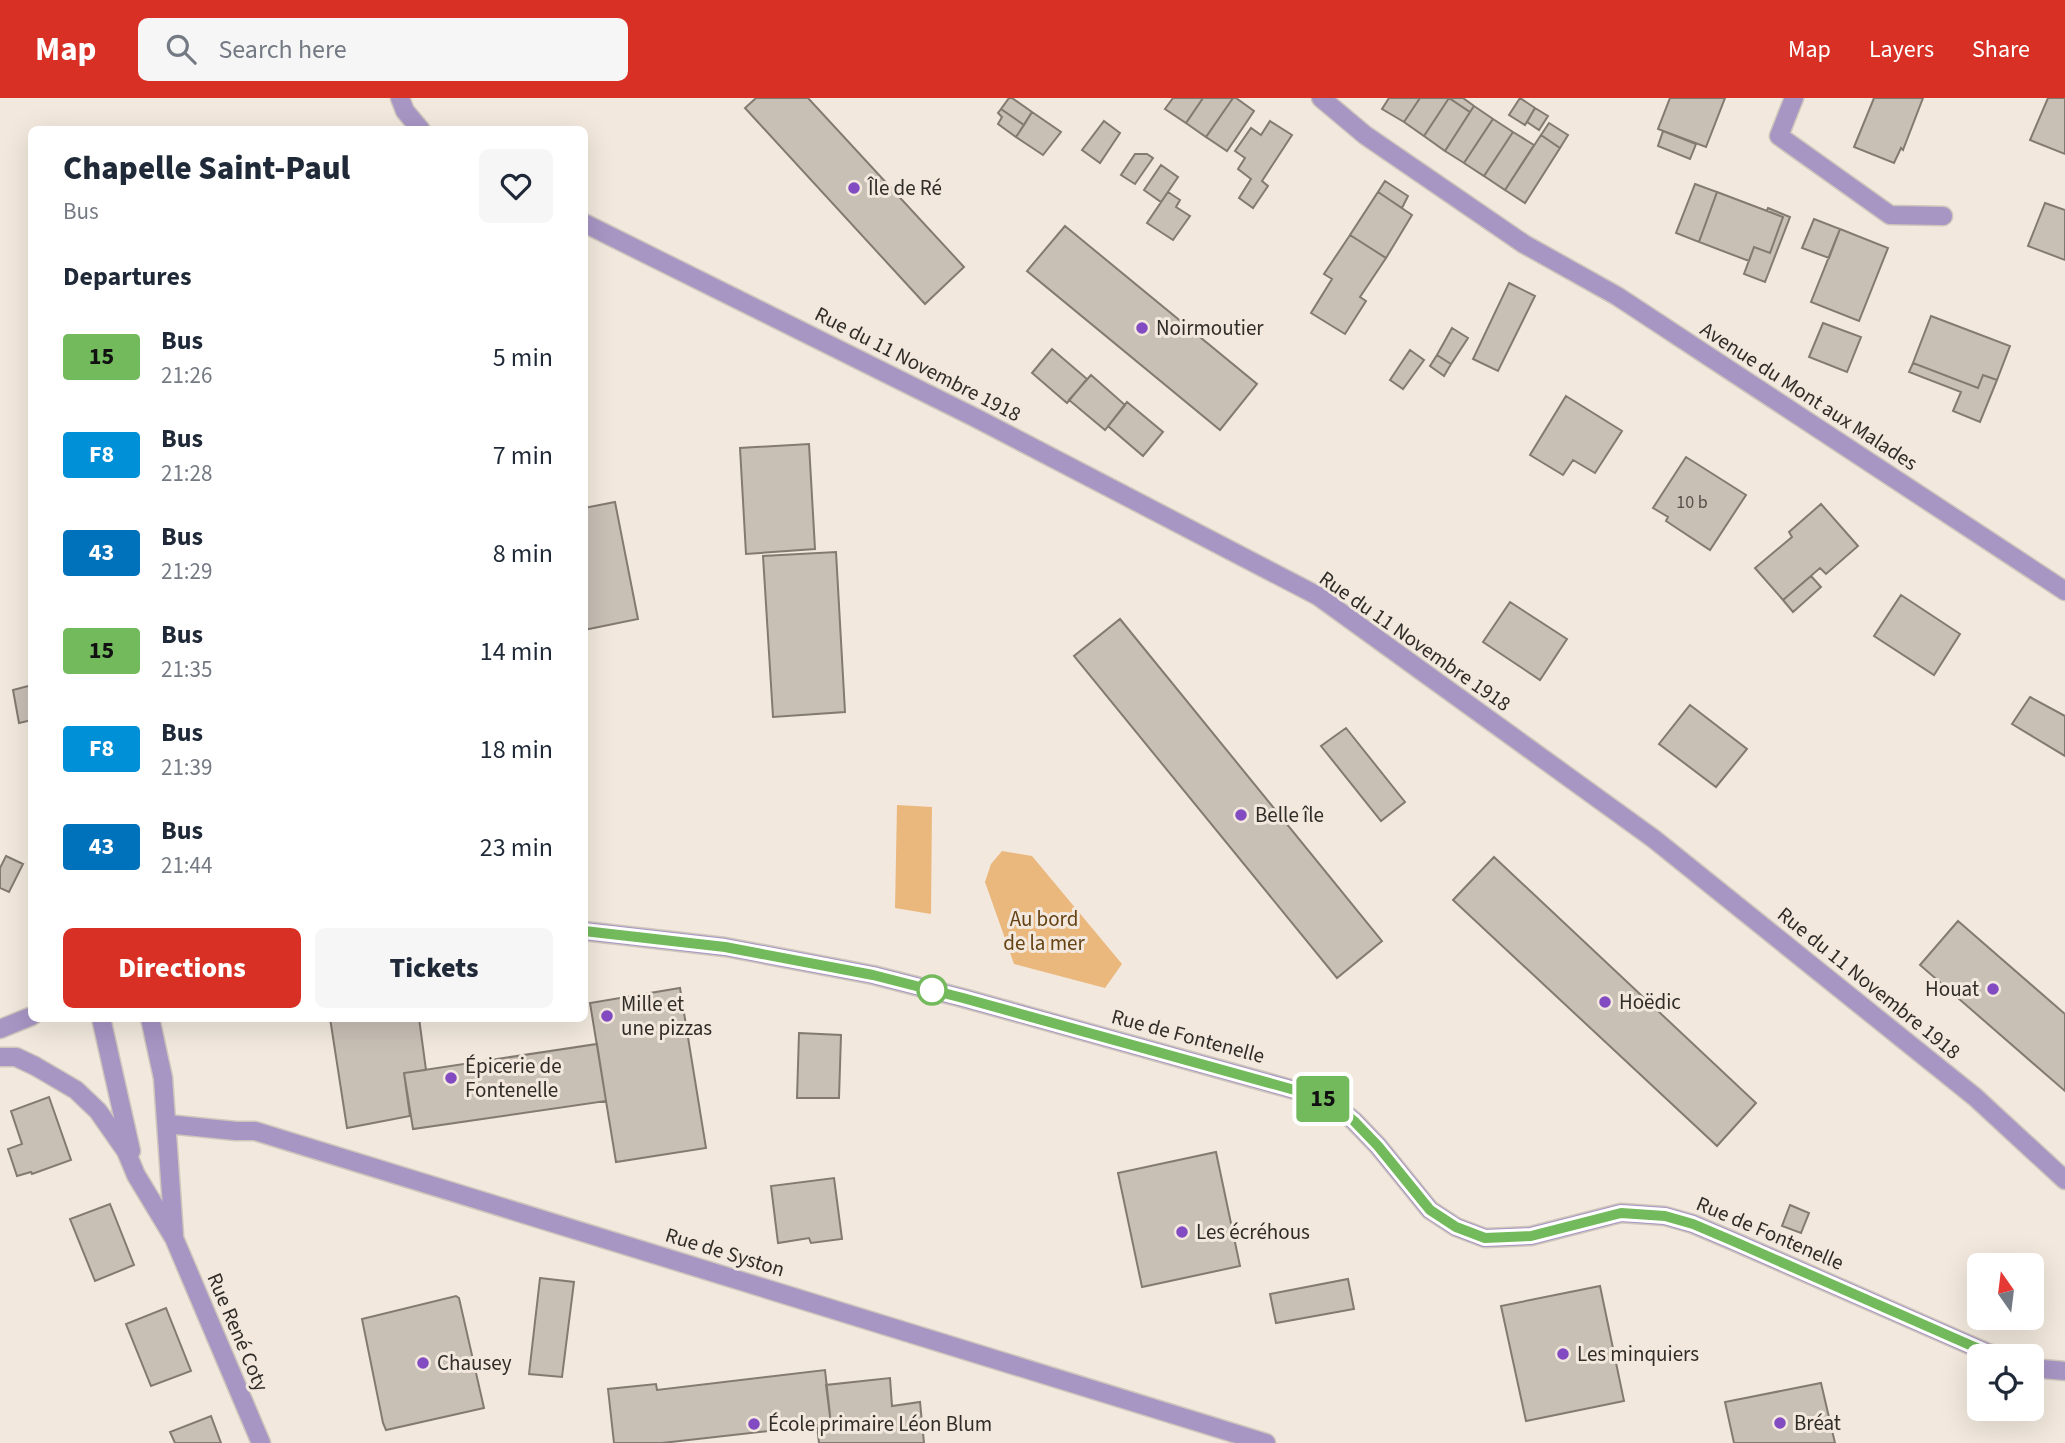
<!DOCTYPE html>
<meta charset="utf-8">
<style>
body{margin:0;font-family:"Source Sans 3",sans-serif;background:#f6f6f7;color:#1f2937;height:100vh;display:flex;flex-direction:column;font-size:26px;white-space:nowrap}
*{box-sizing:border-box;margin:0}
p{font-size:23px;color:#747a83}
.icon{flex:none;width:38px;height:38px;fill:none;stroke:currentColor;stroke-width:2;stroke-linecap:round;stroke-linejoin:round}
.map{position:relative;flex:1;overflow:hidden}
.drawer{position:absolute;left:28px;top:28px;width:560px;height:896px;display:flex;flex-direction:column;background:#fff;border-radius:10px;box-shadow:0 7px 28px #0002}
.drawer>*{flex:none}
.badge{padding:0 14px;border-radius:5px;font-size:24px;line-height:46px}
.needle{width:46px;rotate:346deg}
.fabs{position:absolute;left:1967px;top:1155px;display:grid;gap:14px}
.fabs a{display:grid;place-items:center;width:77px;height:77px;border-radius:10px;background:#fff;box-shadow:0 7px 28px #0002;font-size:35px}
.map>.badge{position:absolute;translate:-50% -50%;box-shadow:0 0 0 4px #fff}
h2{padding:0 35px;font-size:26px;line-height:63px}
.round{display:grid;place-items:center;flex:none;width:74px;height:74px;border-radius:10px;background:#f6f6f7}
.overview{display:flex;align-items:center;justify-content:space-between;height:119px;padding:0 35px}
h1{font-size:33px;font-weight:800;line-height:52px}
.cta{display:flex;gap:14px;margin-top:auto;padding:14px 35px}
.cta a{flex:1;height:80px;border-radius:10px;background:#d93025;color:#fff;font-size:28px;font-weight:800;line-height:80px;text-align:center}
.cta a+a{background:#f6f6f7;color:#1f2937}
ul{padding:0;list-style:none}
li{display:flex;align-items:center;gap:21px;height:98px;padding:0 35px}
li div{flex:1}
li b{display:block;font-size:26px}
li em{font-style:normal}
li .badge{min-width:77px;font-weight:700;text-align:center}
header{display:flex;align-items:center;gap:42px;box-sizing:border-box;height:98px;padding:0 35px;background:#d93025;color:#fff}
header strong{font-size:33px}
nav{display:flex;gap:38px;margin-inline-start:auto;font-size:24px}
.search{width:490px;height:63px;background:#f6f6f7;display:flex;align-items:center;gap:18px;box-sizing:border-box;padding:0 24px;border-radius:10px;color:#747a83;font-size:26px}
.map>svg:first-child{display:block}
.green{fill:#eab87d}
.building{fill:#c8bfb5;stroke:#837a71;stroke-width:2}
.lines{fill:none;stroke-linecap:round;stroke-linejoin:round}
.minor-casing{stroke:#cfc6bc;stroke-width:21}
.tertiary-casing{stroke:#cfc6bc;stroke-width:21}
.minor{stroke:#a795c4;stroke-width:18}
.tertiary{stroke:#a795c4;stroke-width:18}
.line-casing{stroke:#fff;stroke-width:16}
.line{stroke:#73ba5c;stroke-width:10}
.poi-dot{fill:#834bc2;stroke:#f2e8dd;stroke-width:2.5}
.stop-dot{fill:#fff;stroke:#73ba5c;stroke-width:3.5}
.labels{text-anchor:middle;stroke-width:6;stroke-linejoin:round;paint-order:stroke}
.number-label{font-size:18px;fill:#56514b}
.poi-label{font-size:21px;fill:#302c28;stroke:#f2e8dd;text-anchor:start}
.street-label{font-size:21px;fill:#302c28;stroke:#f2e8dd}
.park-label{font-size:21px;fill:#664315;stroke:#f2e8dd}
</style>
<header>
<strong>Map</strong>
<div class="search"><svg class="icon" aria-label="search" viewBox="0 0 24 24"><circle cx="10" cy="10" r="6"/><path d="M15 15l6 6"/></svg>Search here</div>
<nav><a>Map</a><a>Layers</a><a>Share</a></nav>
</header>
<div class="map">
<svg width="2065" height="1345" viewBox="0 0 2065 1345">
<rect width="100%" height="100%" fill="#f2e8dd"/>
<path class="green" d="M897,707L932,709L931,816L895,810Z
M1002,753L1032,758L1122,866L1105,890L1014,866L985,784L991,766Z"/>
<path class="building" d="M756,0H808L964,169L925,206L745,10Z
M1009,0H1012L1032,14L1024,27L1001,11Z
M1173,0H1203L1186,25L1165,11Z
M1203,0H1233L1206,39L1186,25Z
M1233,0H1236L1254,13L1227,53L1206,39Z
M1389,0H1420L1404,24L1382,11Z
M1420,0H1449L1424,38L1404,24Z
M1449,0L1470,14L1445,53L1424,38Z
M1449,0H1463L1474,8L1470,14Z
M1520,0L1535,10L1525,27L1509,17Z
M1670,0H1725L1706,49L1658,31Z
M1874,0H1923L1903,52L1901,50L1894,65L1854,49Z
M2048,0H2065V56L2030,42Z
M1474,8L1493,21L1464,65L1445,53Z
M1535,10L1548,18L1539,32L1527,24Z
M1001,11L1024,27L1016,39L998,26L1002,19L998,15Z
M1032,14L1061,34L1043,57L1016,39Z
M1493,21L1513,34L1484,78L1464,65Z
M1104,23L1120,35L1100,65L1082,52Z
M1270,23L1292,37L1262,83L1268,88L1253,110L1239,100L1251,81L1238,71L1245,60L1235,53L1251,30L1261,37Z
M1549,25L1568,37L1560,50L1541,37Z
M1663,33L1696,46L1690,61L1658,48Z
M1513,34L1534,47L1505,92L1484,78Z
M1541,37L1560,50L1525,105L1505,92Z
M1135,56H1147L1153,60L1135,86L1121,77Z
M1161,67L1178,79L1161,104L1144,92Z
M1385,83L1408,98L1402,110L1378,94Z
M1695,86L1717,94L1699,144L1676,135Z
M1168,94L1180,102L1176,109L1190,118L1173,142L1147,125Z
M1378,94L1412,117L1386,160L1350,137Z
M1717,94L1783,119L1770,155L1754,149L1749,163L1699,144Z
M2045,105L2065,112V162L2028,148Z
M1768,110L1790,119L1765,184L1744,176L1754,149L1770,155L1783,119L1767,113Z
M1814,121L1840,131L1829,160L1802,150Z
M1065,128L1257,286L1220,332L1027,173Z
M1840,131L1888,150L1859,223L1811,204Z
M1350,137L1386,160L1360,199L1366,203L1345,236L1311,215L1332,181L1324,176Z
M1509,185L1535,198L1498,273L1473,261Z
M1931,218L2010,248L1997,282L1983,277L1978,290L1913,265Z
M1823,225L1861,239L1847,274L1809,259Z
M1452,230L1468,240L1451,266L1437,257Z
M1052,251L1087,281L1067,305L1032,275Z
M1410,252L1424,262L1403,291L1390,282Z
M1437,257L1451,266L1444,278L1430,268Z
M1913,265L1978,290L1983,277L1997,282L1980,324L1953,313L1961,294L1909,274Z
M1091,277L1125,307L1105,332L1069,302Z
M1566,298L1622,333L1595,375L1573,362L1563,377L1530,357Z
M1127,304L1163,334L1143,358L1108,328Z
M809,346L815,451L746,456L740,350Z
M1686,359L1746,397L1710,452L1666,423L1668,419L1653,410Z
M615,404L638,521L584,532V410Z
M1821,406L1858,448L1826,476L1820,470L1783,502L1755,470L1792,439L1789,434Z
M836,454L845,614L773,619L763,458Z
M1811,478L1821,489L1793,514L1783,502Z
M1901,497L1960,536L1934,577L1874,538Z
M1510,504L1567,541L1540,582L1483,544Z
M1120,521L1382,843L1337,880L1074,558Z
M32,587V622L19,625L13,592Z
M2030,599L2065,618V658L2012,626Z
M1690,607L1747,651L1716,689L1659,646Z
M1346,630L1405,704L1381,723L1321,648Z
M6,758L23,766L9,794L0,790V770Z
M1494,759L1756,1005L1717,1048L1453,802Z
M1958,823L2065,916V993L1920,867Z
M680,890L706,1050L616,1064L590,905Z
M330,920H419L426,972L404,975L410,1018L347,1030Z
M799,935L841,937L839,1000H797Z
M597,946L606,1003L413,1031L404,975Z
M49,999L71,1062L32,1076L31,1074L17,1078L8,1051L22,1046L11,1013Z
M1216,1054L1240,1168L1142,1189L1118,1075Z
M834,1080L842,1141L811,1145L809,1140L778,1145L771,1088Z
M110,1106L134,1167L95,1183L70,1121Z
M1790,1107L1809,1115L1801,1135L1782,1128Z
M540,1180L574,1184L562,1279L529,1276Z
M1348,1181L1354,1211L1276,1225L1270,1196Z
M1600,1188L1624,1303L1526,1323L1501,1208Z
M456,1198L459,1200L484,1310L386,1332L383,1325L362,1221Z
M166,1210L191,1273L151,1288L126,1226Z
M825,1272L831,1326L662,1345H614L608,1291L656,1286L657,1292Z
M890,1280L892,1308L920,1304L924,1345H819L817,1327L831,1326L826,1287Z
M1821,1285L1835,1345H1734L1725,1304Z
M211,1318L221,1345H175L170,1334Z"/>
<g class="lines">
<g class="minor-casing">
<path id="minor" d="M400,0L405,13L421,32
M1794,0L1779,38L1890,117L1943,118
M584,125L974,319L1318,498L1654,741L1975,999L2065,1082
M101,920L131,1053
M150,920L163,980L174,1137
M0,959H16L35,968L76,992L98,1013L126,1053L136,1077L174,1140L261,1345
M167,1026L236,1033H255L1266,1345"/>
</g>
<g class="tertiary-casing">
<path id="tertiary" d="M1321,0L1365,37L1524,146L1617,198L2065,493
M584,833L725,849L873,877L963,900L1309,996L1331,1004L1354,1023L1378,1048L1430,1112L1456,1129L1485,1140L1531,1138L1621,1115L1665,1118L1693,1126L1733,1143L1995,1258
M0,931L32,918
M2032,1270L2065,1273"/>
</g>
<use href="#minor" class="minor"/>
<use href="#tertiary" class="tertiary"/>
</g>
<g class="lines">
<g class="line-casing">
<path id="line" d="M584,833L725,849L873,877L963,900L1309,996L1331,1004L1354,1023L1378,1048L1430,1112L1456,1129L1485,1140L1531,1138L1621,1115L1665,1118L1693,1126L1733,1143L1995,1258"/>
</g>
<use href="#line" class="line"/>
</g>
<g class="poi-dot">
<circle cx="854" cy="90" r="7"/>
<circle cx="1142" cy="230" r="7"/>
<circle cx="1241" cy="717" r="7"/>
<circle cx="1993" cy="891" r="7"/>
<circle cx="1605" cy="904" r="7"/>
<circle cx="607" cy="918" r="7"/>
<circle cx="451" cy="980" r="7"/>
<circle cx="1182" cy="1134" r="7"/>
<circle cx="1563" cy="1256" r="7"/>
<circle cx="423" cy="1265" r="7"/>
<circle cx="1780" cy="1325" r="7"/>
<circle cx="754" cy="1326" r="7"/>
</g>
<circle class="stop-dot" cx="932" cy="892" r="14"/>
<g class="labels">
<g class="number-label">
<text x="1692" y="410">10 b</text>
</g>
<g class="poi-label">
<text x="868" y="97">Île de Ré</text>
<text x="1156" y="237">Noirmoutier</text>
<text x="1255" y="724">Belle île</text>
<text x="1979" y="898" text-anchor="end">Houat</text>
<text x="1619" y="911">Hoëdic</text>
<text x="621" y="913">Mille et<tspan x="621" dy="24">une pizzas</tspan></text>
<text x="465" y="975">Épicerie de<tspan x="465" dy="24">Fontenelle</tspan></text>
<text x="1196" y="1141">Les écréhous</text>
<text x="1577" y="1263">Les minquiers</text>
<text x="437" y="1272">Chausey</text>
<text x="1794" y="1332">Bréat</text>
<text x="768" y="1333">École primaire Léon Blum</text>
</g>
<g class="street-label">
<text transform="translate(918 266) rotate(27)" y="7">Rue du 11 Novembre 1918</text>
<text transform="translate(1809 298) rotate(33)" y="7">Avenue du Mont aux Malades</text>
<text transform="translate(1415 543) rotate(35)" y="7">Rue du 11 Novembre 1918</text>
<text transform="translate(1869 885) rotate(39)" y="7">Rue du 11 Novembre 1918</text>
<text transform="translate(1188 938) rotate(15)" y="7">Rue de Fontenelle</text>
<text transform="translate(1770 1135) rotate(23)" y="7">Rue de Fontenelle</text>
<text transform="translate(725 1154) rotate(17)" y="7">Rue de Syston</text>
<text transform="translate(238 1234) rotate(67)" y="7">Rue René Coty</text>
</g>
<g class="park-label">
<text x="1044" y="828">Au bord<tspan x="1044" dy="24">de la mer</tspan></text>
</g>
</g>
</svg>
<div class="fabs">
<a><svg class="needle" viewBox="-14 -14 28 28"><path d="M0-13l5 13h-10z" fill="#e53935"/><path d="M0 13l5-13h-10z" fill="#747a83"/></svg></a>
<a><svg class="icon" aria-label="locate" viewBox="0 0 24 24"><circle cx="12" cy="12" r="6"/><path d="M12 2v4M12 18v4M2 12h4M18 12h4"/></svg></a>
</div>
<b class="badge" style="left:1323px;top:1001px;background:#73ba5c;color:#111">15</b>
<section class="drawer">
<div class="overview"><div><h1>Chapelle Saint-Paul</h1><p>Bus</p></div><a class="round"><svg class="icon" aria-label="heart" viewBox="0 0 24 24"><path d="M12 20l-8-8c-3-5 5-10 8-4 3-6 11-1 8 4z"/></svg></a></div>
<h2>Departures</h2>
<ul>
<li><span class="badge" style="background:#73ba5c;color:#111">15</span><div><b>Bus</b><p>21:26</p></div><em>5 min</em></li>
<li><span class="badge" style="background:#0090d7;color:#fff">F8</span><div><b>Bus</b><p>21:28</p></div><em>7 min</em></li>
<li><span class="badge" style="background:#0072bc;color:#fff">43</span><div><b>Bus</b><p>21:29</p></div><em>8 min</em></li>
<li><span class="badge" style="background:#73ba5c;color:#111">15</span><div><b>Bus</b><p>21:35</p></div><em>14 min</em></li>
<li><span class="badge" style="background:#0090d7;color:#fff">F8</span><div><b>Bus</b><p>21:39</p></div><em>18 min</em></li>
<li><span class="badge" style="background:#0072bc;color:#fff">43</span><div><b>Bus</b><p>21:44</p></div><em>23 min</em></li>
</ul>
<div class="cta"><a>Directions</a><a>Tickets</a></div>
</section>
</div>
